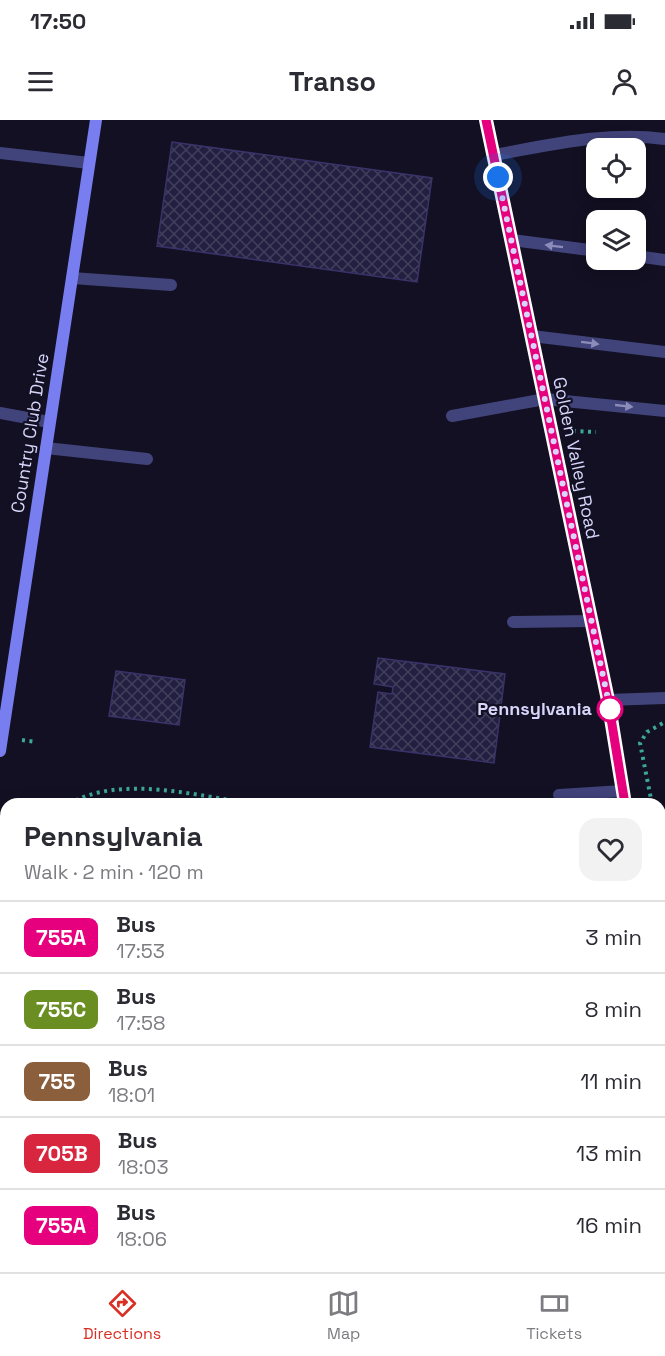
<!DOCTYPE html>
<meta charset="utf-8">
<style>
body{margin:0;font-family:"Space Grotesk",sans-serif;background:#f2f2f3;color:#2b2b33;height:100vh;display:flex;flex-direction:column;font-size:22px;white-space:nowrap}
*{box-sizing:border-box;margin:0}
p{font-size:20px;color:#7c7c81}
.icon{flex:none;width:33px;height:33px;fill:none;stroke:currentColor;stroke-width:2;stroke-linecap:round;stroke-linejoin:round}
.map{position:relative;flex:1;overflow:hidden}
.side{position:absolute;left:0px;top:678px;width:666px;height:474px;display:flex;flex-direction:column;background:#fff;border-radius:18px 18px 0 0;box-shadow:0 3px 15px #0003}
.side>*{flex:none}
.badge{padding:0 12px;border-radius:9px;font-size:21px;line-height:39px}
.controls{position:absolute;left:586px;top:18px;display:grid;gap:12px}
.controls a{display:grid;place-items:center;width:60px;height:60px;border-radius:12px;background:#fff;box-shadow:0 3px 15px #0003;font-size:30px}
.you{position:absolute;width:30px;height:30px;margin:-15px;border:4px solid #fff;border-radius:50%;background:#1a73e8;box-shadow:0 0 0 9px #1a73e833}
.map>.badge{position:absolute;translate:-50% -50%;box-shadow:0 0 0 3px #fff}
.round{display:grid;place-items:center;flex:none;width:63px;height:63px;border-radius:18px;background:#f2f2f3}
.head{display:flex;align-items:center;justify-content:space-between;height:102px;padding:0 24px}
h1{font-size:28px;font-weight:700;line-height:45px}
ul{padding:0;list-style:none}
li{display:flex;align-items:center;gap:18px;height:72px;padding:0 24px;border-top:2px solid #e1e1e2}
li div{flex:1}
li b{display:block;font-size:22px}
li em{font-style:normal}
li .badge{min-width:66px;font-weight:700;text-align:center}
.status{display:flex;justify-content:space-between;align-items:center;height:42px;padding:0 30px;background:#fff;direction:ltr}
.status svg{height:16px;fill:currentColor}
header{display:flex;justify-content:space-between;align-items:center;height:78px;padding:0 24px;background:#fff;font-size:27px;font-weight:700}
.menu{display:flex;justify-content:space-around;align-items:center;height:84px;border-top:2px solid #e1e1e2;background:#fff;font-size:16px;color:#7c7c81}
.menu a{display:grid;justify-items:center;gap:3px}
.menu .selected{color:#d93025}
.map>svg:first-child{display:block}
.grass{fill:url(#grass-dots)}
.building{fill:url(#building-cross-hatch);stroke:#3a336a;stroke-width:1.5}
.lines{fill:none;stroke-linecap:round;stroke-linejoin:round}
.path{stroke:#3da799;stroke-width:4;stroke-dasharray:3 4.5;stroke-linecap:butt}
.lane{stroke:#41437b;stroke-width:12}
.street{stroke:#41437b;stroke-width:12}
.secondary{stroke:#787eef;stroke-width:12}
.oneway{fill:#8c8cba}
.line-casing{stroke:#fff;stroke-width:14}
.line{stroke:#e6007e;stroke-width:9}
.walk{stroke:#d7d6fa;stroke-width:6;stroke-dasharray:0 10.8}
.stop-dot{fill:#fff;stroke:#e6007e;stroke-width:3}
.labels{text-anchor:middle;stroke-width:4.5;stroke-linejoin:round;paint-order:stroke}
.street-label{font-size:18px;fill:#d7d6fa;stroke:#121022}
.stop-label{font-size:18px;font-weight:bold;fill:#d7d6fa;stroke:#121022;text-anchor:end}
</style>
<div class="status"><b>17:50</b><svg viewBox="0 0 49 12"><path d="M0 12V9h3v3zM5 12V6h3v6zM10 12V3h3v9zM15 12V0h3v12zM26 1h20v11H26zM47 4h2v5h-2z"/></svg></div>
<header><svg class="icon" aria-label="menu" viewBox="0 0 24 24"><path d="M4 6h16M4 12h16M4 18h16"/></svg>Transo<svg class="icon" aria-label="person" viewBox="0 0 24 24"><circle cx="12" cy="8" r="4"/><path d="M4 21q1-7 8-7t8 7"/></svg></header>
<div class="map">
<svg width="665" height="1152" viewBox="0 0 665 1152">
<defs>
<pattern id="grass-dots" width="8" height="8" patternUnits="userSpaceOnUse" patternTransform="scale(1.5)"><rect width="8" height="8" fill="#142b28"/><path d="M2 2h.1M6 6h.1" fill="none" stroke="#354948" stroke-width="1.8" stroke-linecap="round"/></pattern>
<pattern id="building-cross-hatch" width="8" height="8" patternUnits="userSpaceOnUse" patternTransform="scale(1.5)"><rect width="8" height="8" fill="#231f40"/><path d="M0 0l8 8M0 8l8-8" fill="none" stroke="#423f5c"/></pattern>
</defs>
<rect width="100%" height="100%" fill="#121022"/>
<path class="grass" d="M665,737V1152H0V930L6,889V1146H660V738Z"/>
<path class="building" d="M172,22L432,58L417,162L157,126Z
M378,538L505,554L494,643L370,627L378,572L392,574L393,567L374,564Z
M116,551L185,560L179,605L109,596Z"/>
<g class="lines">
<path class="path" d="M573,311L596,312
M22,620L36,622
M69,684C120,654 197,676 254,684
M652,684L640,623L647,612L665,602
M0,825L6,787
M446,1152V1146"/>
<path class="lane" d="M0,33L89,43
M494,35C550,25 607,11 665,19
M512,120L597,131
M636,136L665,140
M72,158L171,165
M532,216L665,232
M0,293L49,302
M452,296L545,279L665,291
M46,328L147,339
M513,502L592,501
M559,675L623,671"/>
<path class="street" d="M608,580L665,578"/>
<path class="secondary" d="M486,0L608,580L625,684
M0,631L96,0
M660,880L665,909"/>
</g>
<defs><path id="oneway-solid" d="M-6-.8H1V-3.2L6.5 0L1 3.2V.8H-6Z" transform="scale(1.5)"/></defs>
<g class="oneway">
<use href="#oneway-solid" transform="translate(554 126) rotate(-173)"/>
<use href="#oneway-solid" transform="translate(590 223) rotate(7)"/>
<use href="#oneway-solid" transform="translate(624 286) rotate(6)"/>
</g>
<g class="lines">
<g class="line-casing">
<path id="line" d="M486,0L608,580L625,684"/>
</g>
<use href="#line" class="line"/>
<path class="walk" d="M498,57L610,589"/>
</g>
<circle class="stop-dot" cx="610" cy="589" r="12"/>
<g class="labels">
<g class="street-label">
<text transform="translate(30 313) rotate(-81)" y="6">Country Club Drive</text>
<text transform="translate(576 338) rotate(78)" y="6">Golden Valley Road</text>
</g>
<g class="stop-label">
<text x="592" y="595">Pennsylvania</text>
</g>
</g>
</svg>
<div class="controls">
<a><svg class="icon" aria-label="locate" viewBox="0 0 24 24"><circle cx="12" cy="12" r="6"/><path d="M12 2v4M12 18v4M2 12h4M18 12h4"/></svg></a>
<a><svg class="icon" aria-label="layers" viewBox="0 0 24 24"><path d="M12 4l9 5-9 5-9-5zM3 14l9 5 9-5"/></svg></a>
</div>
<div class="you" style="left:498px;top:57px"></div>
<section class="side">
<div class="head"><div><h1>Pennsylvania</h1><p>Walk · 2 min · 120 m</p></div><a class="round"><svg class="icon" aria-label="heart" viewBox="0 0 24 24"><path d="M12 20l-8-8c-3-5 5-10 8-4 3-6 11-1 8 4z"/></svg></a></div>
<ul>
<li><span class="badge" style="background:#e6007e;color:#fff">755A</span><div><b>Bus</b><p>17:53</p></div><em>3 min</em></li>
<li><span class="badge" style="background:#6b8e23;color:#fff">755C</span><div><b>Bus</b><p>17:58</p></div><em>8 min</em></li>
<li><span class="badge" style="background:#8b5e3c;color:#fff">755</span><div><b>Bus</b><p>18:01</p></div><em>11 min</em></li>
<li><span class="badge" style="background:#d7263d;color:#fff">705B</span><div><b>Bus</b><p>18:03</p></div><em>13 min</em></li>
<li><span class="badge" style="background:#e6007e;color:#fff">755A</span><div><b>Bus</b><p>18:06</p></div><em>16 min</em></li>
</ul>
</section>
</div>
<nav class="menu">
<a class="selected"><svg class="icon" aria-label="directions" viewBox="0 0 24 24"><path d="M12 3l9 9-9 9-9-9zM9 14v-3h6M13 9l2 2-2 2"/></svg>Directions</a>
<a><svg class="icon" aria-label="map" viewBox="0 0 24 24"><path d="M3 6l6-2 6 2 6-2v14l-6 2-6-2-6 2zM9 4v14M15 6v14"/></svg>Map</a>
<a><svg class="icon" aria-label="tickets" viewBox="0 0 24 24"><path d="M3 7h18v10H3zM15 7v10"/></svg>Tickets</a>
</nav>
